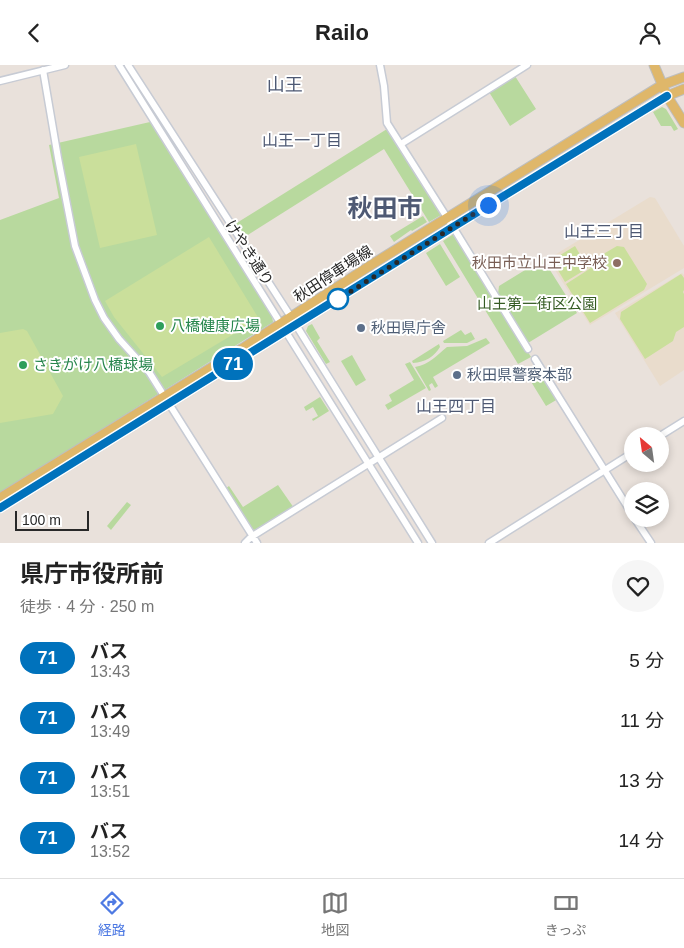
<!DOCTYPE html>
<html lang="ja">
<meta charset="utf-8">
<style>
body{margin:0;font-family:Helvetica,"Noto Sans JP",sans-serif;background:#f6f6f6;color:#222;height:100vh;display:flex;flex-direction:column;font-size:19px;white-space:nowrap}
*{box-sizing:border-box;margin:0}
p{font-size:16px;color:#767676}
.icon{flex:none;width:28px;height:28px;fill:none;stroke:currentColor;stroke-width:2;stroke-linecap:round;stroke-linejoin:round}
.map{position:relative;height:478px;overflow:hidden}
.drawer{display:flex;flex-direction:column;background:#fff;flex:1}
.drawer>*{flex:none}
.badge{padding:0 10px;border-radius:16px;font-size:18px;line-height:32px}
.needle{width:32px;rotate:331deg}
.tools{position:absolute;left:624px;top:362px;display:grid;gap:10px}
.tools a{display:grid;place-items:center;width:45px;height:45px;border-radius:50%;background:#fff;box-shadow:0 2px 8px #0003;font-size:25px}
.scale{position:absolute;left:15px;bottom:12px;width:74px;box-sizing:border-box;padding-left:5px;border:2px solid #282828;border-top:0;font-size:14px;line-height:18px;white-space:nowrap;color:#282828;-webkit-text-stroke:4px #fff;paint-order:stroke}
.you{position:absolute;width:25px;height:25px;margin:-12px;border:4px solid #fff;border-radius:50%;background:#1a73e8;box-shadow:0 0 0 8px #1a73e833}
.map>.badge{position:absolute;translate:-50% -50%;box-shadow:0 0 0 2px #fff}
.round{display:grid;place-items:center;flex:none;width:52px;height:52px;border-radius:26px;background:#f6f6f6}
.summary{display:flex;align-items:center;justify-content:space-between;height:85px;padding:0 20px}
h1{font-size:24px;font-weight:700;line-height:38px}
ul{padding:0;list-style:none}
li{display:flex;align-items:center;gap:15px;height:60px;padding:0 20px}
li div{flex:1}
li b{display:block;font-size:19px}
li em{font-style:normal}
li .badge{min-width:55px;font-weight:700;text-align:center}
header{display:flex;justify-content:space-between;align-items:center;height:65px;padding:0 20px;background:#fff;font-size:22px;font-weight:700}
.tab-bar{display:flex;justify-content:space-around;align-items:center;height:70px;border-top:1px solid #e0e0e0;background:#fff;font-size:14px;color:#767676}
.tab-bar a{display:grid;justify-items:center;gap:2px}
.tab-bar .selected{color:#4e7ae3}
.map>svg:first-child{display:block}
.education{fill:#e9dccc}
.green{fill:#b8d99e}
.pitch{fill:#cadf9b}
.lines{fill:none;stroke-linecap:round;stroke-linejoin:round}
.tertiary-casing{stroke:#c7cbd4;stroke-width:9}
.primary-casing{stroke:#bebebe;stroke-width:11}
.tertiary{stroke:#fff;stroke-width:6}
.primary{stroke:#dfb76a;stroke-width:9}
.line-casing{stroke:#fff;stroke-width:11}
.line{stroke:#0072bc;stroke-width:8}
.walk{stroke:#282828;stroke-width:5;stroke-dasharray:0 9}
.education-dot{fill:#8d6e63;stroke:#fff;stroke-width:2}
.stop-dot{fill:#fff;stroke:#0072bc;stroke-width:2.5}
.leisure-dot{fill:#2e9e5b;stroke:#fff;stroke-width:2}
.service-dot{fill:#5c6f8a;stroke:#fff;stroke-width:2}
.labels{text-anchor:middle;stroke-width:4;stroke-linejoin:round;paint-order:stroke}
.street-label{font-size:15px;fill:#282828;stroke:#fff}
.education-label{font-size:15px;fill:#785e54;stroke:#fff;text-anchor:end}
.park-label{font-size:15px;fill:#345b22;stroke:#fff}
.leisure-label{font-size:15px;fill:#27864d;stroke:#fff;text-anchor:start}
.service-label{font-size:15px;fill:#4e5e75;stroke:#fff;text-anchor:start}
.neighbourhood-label{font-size:16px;fill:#4e5973;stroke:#fff}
.quarter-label{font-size:18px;fill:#4e5973;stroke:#fff}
.town-label{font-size:25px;font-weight:bold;fill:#4e5973;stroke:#fff}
</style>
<header><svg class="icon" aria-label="back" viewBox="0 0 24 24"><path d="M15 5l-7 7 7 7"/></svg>Railo<svg class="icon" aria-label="person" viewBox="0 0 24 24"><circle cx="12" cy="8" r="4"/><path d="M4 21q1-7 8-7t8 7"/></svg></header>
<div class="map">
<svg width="684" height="478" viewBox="0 0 684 478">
<rect width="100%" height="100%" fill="#e9e1db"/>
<path class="education" d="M650,132L655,133L684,181V203L590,260L548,194Z
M682,208L684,210V305L660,321L615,248Z"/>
<path class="green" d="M515,11L536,44L510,61L489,27Z
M662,42L666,44L678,64L674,66L671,61H661L653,47Z
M150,57L272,251L273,257L0,428V155L59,133L49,80Z
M387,64L441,150L429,157L384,84L243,173L235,159Z
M423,151L427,157L412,166L411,165L394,177L390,171Z
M455,168L531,292L518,299L443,176Z
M440,179L460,212L446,221L426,188Z
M543,194L577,248L528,278L498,229L499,221Z
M312,259L320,273L317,276L330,297L326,299L306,266L308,261Z
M461,265L465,270L471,267L475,274L467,278H444L443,276Z
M486,273L490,278L433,312L438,321L435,323L432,318L429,320L431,325L429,326L415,302C430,299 436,291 447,282L467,281Z
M439,279L440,282C434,292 425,297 413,298L412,296Z
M352,290L366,315L356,321L341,296Z
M410,297L426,323L388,345L385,340L392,336L389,330L414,315L405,299Z
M536,299L558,334L546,341L525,307Z
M320,332L329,346L313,356L312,354L318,351L313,342L306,346L304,342Z
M278,420L294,443L259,463L254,465L250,462L225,424L229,421L243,442Z
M127,437L131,440L111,465L107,461Z"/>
<path class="pitch" d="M136,79L157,170L100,183L79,92Z
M209,172L259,254L162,312L114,252L105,236Z
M575,181L588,203L565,217L552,195Z
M617,181L624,182L647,219L644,225L590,258L566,219L591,203L588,198Z
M681,209L684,213V225L683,227L684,229V262L676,267L673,276L645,294L620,254L621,247Z
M23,264L27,266L63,331L53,349L0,358V268Z"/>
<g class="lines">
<g class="tertiary-casing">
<path id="tertiary" d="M119,0L418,478
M128,0L291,252L432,478
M380,0L384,21L387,58L453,162L528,284
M43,5L58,93L75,181L95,235L104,253L119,274L149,307L257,478
M0,16L65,0
M401,79L527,0
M535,294L632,449
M660,371L684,356
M635,454L651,478
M245,478L251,472L442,353
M489,478L632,388"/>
</g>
<g class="primary-casing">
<path id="primary" d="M654,0L667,31L684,58
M0,433L243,283L371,200L607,54L662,20L684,12
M0,443L453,162L667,31L684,24"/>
</g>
<use href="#tertiary" class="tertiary"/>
<use href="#primary" class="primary"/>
</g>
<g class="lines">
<g class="line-casing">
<path id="line" d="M0,443L453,162L667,31"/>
</g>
<use href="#line" class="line"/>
<path class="walk" d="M338,234L337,235L488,140"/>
</g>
<circle class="education-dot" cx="617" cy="198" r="5"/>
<circle class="stop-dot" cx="338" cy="234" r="10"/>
<g class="leisure-dot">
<circle cx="160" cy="261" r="5"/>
<circle cx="23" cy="300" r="5"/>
</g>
<g class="service-dot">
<circle cx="361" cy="263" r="5"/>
<circle cx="457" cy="310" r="5"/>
</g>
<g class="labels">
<g class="street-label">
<text transform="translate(249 188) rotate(57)" y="5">けやき通り</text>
<text transform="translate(333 209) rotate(-33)" y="5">秋田停車場線</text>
</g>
<g class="education-label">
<text x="607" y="203">秋田市立山王中学校</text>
</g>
<g class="park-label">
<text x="537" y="244">山王第一街区公園</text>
</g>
<g class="leisure-label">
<text x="170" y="266">八橋健康広場</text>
<text x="33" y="305">さきがけ八橋球場</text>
</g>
<g class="service-label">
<text x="371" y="268">秋田県庁舎</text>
<text x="467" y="315">秋田県警察本部</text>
</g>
<g class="neighbourhood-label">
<text x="302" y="81">山王一丁目</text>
<text x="604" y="172">山王三丁目</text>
<text x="456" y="347">山王四丁目</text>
</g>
<g class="quarter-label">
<text x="285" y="26">山王</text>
</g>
<g class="town-label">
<text x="385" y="152">秋田市</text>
</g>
</g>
</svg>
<div class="tools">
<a><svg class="needle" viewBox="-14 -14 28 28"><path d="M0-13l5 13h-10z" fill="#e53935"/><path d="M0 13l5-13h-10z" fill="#767676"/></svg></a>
<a><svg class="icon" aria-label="layers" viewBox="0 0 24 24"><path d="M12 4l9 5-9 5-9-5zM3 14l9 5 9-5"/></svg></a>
</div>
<div class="scale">100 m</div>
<div class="you" style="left:488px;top:140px"></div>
<b class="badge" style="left:233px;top:299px;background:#0072bc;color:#fff">71</b>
</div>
<section class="drawer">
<div class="summary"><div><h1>県庁市役所前</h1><p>徒歩 · 4 分 · 250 m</p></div><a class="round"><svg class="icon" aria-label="heart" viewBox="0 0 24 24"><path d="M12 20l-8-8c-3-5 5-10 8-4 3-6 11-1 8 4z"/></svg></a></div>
<ul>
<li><span class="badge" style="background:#0072bc;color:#fff">71</span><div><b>バス</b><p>13:43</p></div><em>5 分</em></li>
<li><span class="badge" style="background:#0072bc;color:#fff">71</span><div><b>バス</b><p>13:49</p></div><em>11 分</em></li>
<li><span class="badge" style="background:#0072bc;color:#fff">71</span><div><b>バス</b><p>13:51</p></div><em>13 分</em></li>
<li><span class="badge" style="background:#0072bc;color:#fff">71</span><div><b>バス</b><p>13:52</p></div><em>14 分</em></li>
</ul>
</section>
<nav class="tab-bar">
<a class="selected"><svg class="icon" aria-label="directions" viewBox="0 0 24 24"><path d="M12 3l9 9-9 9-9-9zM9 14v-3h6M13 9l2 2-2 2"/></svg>経路</a>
<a><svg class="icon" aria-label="map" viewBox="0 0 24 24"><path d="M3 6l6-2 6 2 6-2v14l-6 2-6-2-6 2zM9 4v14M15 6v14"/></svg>地図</a>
<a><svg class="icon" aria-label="tickets" viewBox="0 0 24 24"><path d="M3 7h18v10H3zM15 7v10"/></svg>きっぷ</a>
</nav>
